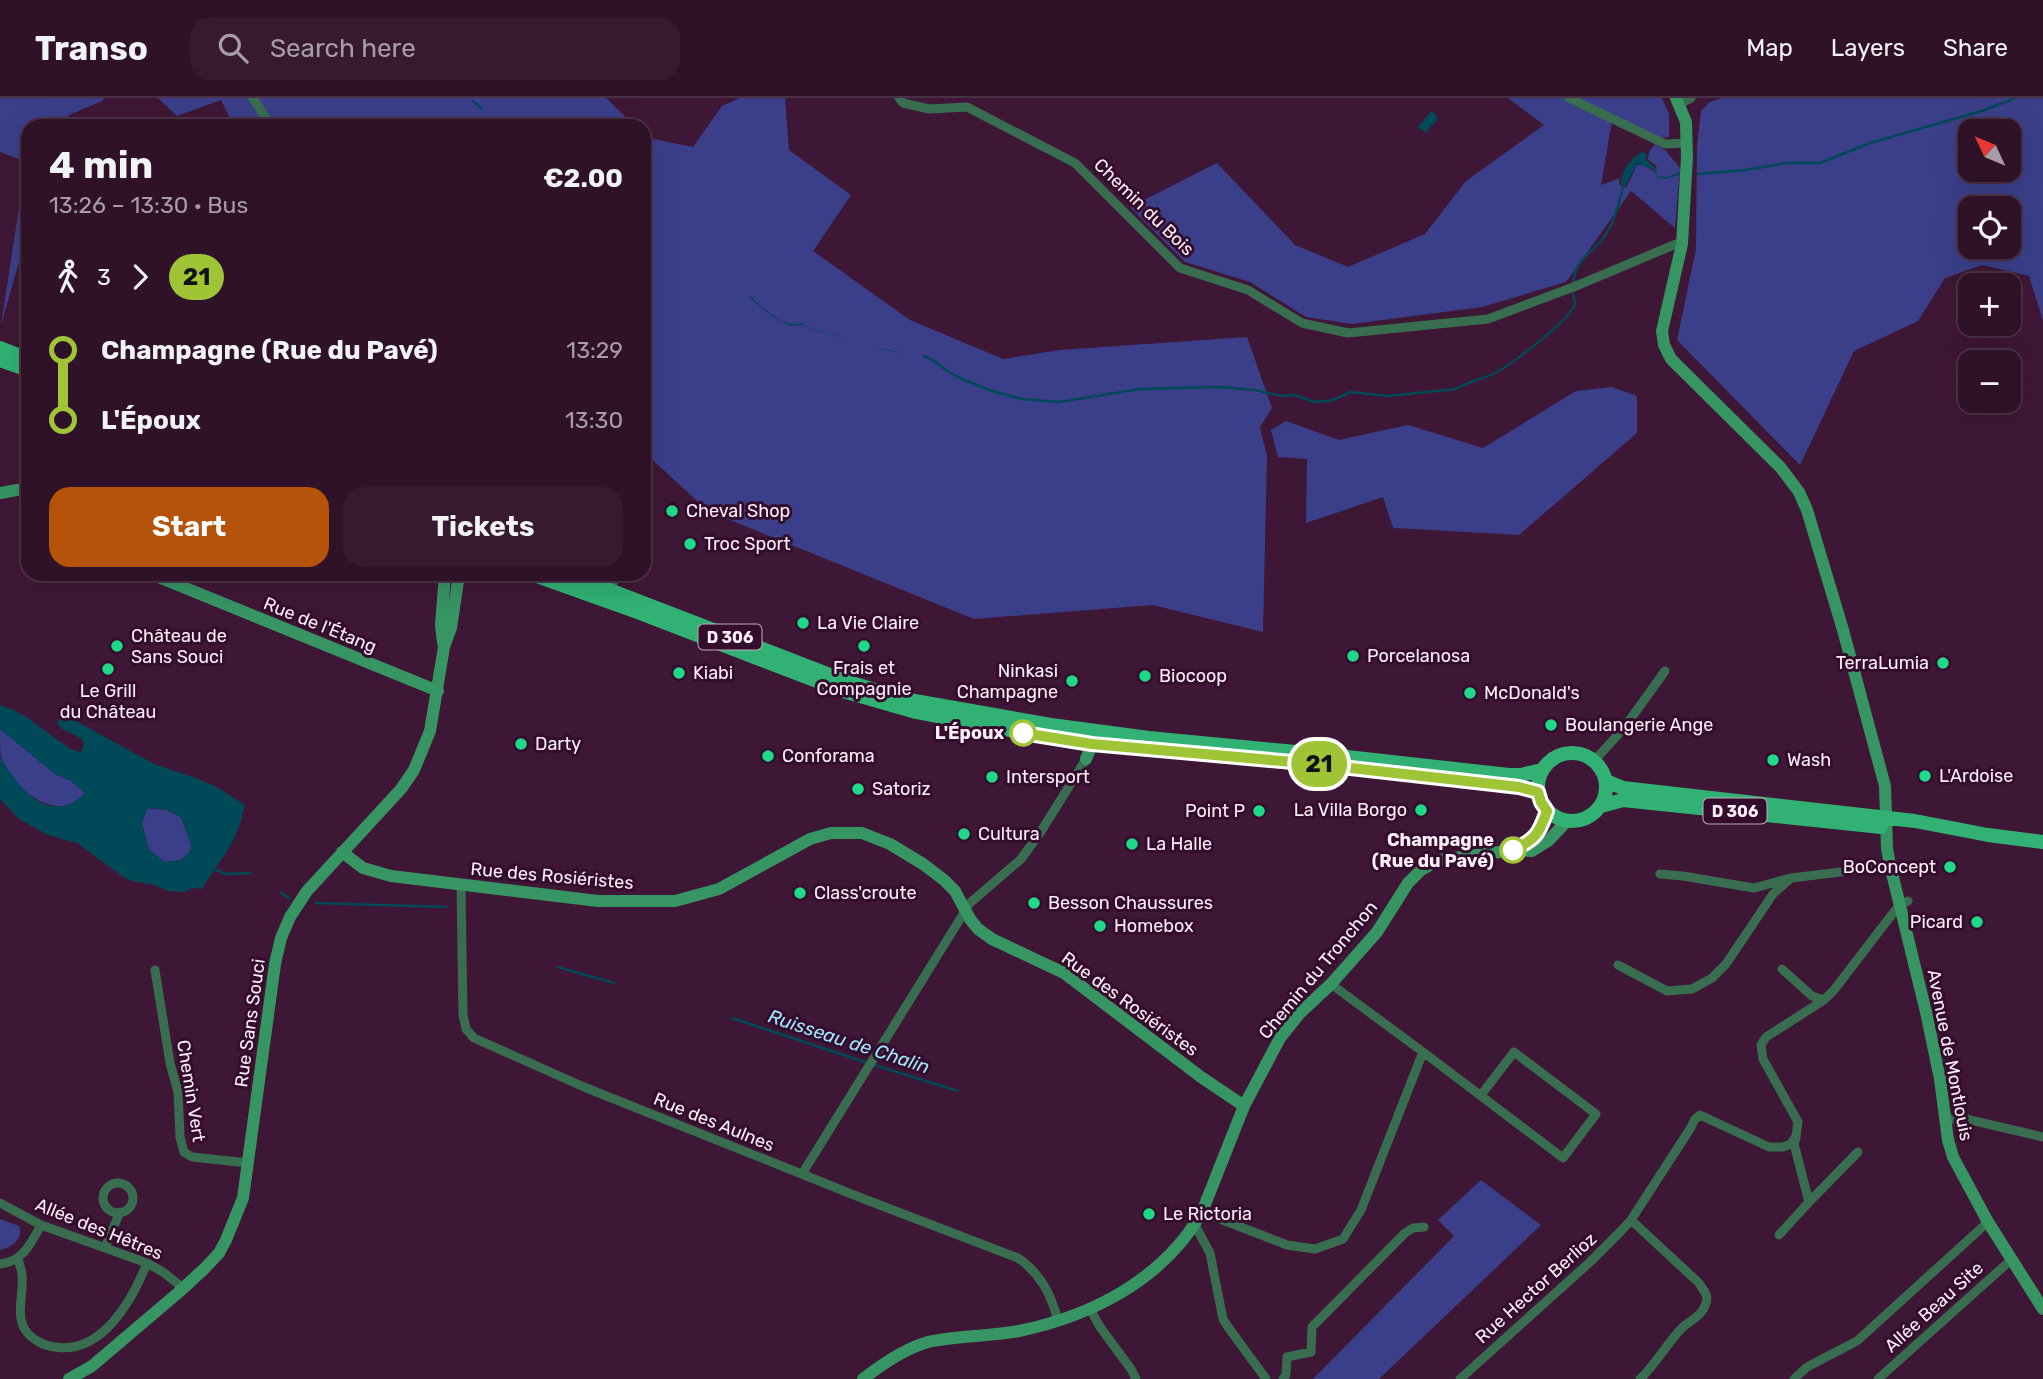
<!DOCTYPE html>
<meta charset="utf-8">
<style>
body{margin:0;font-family:Rubik,sans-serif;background:#371a30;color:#f1f3f6;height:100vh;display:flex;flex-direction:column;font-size:26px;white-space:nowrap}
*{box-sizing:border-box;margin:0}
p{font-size:23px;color:#a79da8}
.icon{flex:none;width:38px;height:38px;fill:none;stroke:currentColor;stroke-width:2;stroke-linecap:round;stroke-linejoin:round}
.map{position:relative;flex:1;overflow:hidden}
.details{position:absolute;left:21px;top:21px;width:630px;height:462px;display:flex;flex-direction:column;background:#2f1128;border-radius:21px;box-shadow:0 7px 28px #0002,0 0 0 2px #4a3145}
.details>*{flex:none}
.badge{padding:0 14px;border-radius:23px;font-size:24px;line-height:46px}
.needle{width:46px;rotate:314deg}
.fabs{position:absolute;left:1958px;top:21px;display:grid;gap:14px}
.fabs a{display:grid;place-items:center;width:63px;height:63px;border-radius:14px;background:#2f1128;box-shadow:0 7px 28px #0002,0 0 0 2px #4a3145;font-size:35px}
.map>.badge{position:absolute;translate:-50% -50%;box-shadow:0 0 0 4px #fff}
.legs{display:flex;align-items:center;gap:10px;height:77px;padding:0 28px;font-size:23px}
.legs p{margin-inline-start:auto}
.head{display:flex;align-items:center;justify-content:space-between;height:119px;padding:0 28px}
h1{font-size:38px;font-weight:700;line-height:52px}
.action{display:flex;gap:14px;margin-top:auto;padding:14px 28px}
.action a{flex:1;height:80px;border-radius:21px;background:#b45309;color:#fff;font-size:28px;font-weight:700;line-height:80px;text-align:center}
.action a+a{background:#371a30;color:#f1f3f6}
ul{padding:0 28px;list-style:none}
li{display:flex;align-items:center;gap:24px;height:70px;font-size:26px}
li i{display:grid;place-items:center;width:10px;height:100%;margin:0 9px;background:currentColor}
li i::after{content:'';width:18px;height:18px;margin:-9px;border:5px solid;border-radius:50%;background:#2f1128}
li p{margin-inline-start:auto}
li:first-child i{background:linear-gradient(#0000 50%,currentColor 0)}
li:last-child i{background:linear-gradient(currentColor 50%,#0000 0)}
header{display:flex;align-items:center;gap:42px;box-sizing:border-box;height:98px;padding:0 35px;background:#2f1128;border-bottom:2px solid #4a3145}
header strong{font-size:33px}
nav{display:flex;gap:38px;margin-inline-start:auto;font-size:24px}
.search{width:490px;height:63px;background:#371a30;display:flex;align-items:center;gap:18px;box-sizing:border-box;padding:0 24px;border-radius:21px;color:#a79da8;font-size:26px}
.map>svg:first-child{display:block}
.green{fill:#3b3f89;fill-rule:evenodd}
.water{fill:#004958;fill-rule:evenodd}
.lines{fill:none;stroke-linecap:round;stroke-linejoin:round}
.stream{stroke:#004958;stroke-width:2.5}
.street{stroke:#386d4f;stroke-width:9}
.secondary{stroke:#379463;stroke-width:12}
.primary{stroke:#31b173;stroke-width:14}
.line-1-casing{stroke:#fff;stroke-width:16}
.line-1{stroke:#9fc536;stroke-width:10}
.poi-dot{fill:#1dd988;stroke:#340d2c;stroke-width:2.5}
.stop-1-dot{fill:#fff;stroke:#9fc536;stroke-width:3.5}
.labels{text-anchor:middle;stroke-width:6;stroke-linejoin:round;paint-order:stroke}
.shield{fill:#340d2c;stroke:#c1aabc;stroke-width:2}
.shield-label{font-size:16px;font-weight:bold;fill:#feeef9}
.street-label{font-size:18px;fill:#feeef9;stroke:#340d2c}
.poi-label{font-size:18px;fill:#feeef9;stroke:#340d2c;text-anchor:start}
.stop-label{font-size:18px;font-weight:bold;fill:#feeef9;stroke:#340d2c;text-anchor:end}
.water-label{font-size:19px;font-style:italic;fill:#9de8fd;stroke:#340d2c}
</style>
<header>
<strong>Transo</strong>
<div class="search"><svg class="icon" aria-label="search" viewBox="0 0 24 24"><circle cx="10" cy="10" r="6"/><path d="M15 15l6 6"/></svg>Search here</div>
<nav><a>Map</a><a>Layers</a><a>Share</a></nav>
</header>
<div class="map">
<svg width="2043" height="1281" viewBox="0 0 2043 1281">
<rect width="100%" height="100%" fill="#3f1736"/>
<path class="green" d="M0,0H104L102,3L69,17L64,28H28V133L1,227L26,64L0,54Z
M158,0H606L635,28H234L221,2L177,18Z
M740,0H785L789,52L851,97L813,153L910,222L1003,261L1060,252L1247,239L1272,310L1260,329L1267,359L1263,534L1153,507L974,521L708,413L644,354V36L648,40L693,49L722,8Z
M1508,0H1662L1669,16V39L1659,40L1613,17L1601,87L1620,80L1619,86L1626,90L1637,67H1643L1654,73L1657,68L1648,62L1649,54L1655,46L1665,52L1680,70L1675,130L1631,93L1566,184L1482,209L1352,226L1306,219L1250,184L1185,164L1130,109L1217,65L1295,147L1348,169L1425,136L1466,83L1544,27Z
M1722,0H2043V223L2029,178L1982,167L1945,180L1918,223L1854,253L1800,367L1677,242L1696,151L1697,48L1701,13L1710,4ZM1970,33H2009V72H1970ZM1970,110H2009V149H1970Z
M1612,289L1637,298V335L1519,437L1393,430L1383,399L1306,425L1307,361L1278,359L1271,332L1286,323L1339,342L1408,327L1483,350L1576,293Z
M0,631L55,676L71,683L85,695C80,700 75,706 67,708C40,712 9,684 1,659C0,651 0,640 0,631Z
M147,710L167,712L181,719L191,747L189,755L181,762L165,764L150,753L147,746L142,725Z
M1481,1082L1541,1127L1379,1281H1313L1454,1138L1438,1122Z
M0,1121L19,1128C24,1140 11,1150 0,1152Z"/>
<path class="water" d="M1430,14L1435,15L1438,21L1425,35L1418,29Z
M1642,54L1647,56L1646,62L1656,70L1657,78L1668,79L1679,74V77L1666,81L1657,79L1653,71L1637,66L1625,89L1621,86C1622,72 1630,61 1642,54Z
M749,197C763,209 782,231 802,225L808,229C846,240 886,254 925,258L890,253L809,230L803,227L791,228L773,219L750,200Z
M0,607L16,613L28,620L70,651L81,654L84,647L82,641L61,630L57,625L60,618H67L154,666L193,679L215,688L245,707C242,716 241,726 237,734C228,755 213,772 202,791L192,790L185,794L168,793L155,787L132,783L122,778L77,745L48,737L19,721L0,701V658C17,689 50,730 85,695L71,683L55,676L0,631ZM151,710L167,712L181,719L191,747L189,755L181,762L165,764L150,753L147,746L142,725L147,711Z"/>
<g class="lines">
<path class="stream" d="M473,3L481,10
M1698,76L1745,72L1787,65H1820L1870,45L1982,13L2015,0
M1573,186C1576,156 1596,155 1608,133C1617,119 1619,102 1624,86
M924,258L933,262L946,272L962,281L992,293L1022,301L1059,304L1140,291L1219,289L1255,292L1281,298L1294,297L1315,304L1333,302L1351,294L1388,298L1456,291C1469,283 1484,281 1497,274C1511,267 1572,220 1575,206C1575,203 1574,199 1573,195
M213,771L227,776L250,775
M281,795L289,800
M315,805L446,809
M558,869L614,885
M732,920L868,965
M874,967L958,993"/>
<path class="street" d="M253,0L271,28
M899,0L903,5L929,11L967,9L1075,65L1180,170L1248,192L1302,225L1348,235L1488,221L1576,188L1676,146H1682
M1569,0L1665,46L1687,45
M1680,6L1691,0
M611,492L614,482L613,476
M1594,663L1624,630L1665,573
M1660,776L1683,778L1754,790L1791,780L1890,768
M461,788L463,917L466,931L474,940L584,989L859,1099L1018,1160C1041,1176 1051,1196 1058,1223
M1618,867L1667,893L1692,891L1712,880L1726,866L1773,796L1790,781
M1782,871L1812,898L1824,902
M155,872L170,965L178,994L180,1039L184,1054L192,1059L248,1065
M1423,954L1563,1060L1596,1016L1514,954L1481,997
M1945,1021H1966L2043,1039
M1796,1040L1794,1046L1809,1104L1858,1054
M802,1076L970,805L1021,761L1040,735L1086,661
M103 1100a15 15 0 1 1 30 0a15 15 0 1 1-30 0Z
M0,1105L41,1127L147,1165L163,1174L183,1190
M1202,1114L1287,1147L1315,1151L1343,1141L1361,1112L1423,954L1331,886
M1631,1122L1699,1185C1703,1192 1709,1197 1706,1205C1703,1217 1691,1222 1683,1229C1666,1246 1657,1265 1640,1281
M1195,1127L1210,1155L1223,1221L1228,1229L1266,1281
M1779,1137L1809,1104
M105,1149L120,1114
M18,1161C19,1166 22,1172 22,1177C24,1193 16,1215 24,1230C30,1241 44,1248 55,1249C102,1257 133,1201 147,1165
M0,1166C23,1164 31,1145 41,1127
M1090,1211L1100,1229L1131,1271L1136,1281
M1283,1281L1286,1277L1287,1259L1311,1254L1312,1229L1405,1135L1413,1130L1424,1129
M1460,1281L1590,1164L1620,1134L1631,1122L1690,1031L1695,1021L1700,1017L1769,1049H1783L1791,1046L1796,1038L1798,1024L1763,961L1761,947L1766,939L1824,902L1834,892L1900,806L1908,803
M1794,1281L1807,1269L1857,1243L1988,1124
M1878,1281L2012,1161"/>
<path class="secondary" d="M1676,0L1686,24L1687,59L1682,146L1662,233L1664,247L1671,261L1781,370L1799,394L1807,412L1843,532L1885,688L1887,750L1890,767L1926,914L1940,981L1948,1042L1953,1059L1988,1124L2043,1211
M0,395L28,390
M151,476L438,593
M443,545L441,527L445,476
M1086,661L1095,639
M1515,752C1537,738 1538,737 1547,713
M342,754L363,770L391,778L598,803H675L719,791L810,741L831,735H862L890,746L923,766L944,782L955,793L970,821L978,831L992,841L1064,875L1201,979L1244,1008
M69,1281L92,1268L179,1194L205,1170L219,1155L226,1142L243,1100L275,866L281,840L290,819L307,793L401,691L414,672L430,633L444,549L451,530L459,476
M863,1281C881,1267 906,1250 928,1244C958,1237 989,1239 1019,1233C1092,1218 1164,1181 1202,1114L1244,1008L1280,940L1300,915L1331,886L1377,834L1408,785L1421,772L1439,762L1514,752L1532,753L1548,743L1567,723"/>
<path class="primary" d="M0,250L28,261
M0,262L28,272
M531,476L640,515L843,593L916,614L1072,644L1315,666L1519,689L1538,694
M568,476L848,584L909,602L1051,627L1149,640L1338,658L1509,677H1521L1542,672
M1538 689a34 34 0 1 1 68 0a34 34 0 1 1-68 0Z
M1606,683L1623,690L1915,723L1988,737L2043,744
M1601,708L1623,702L1881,729"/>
</g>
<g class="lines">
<g class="line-1-casing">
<path id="line-1" d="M1023,635L1092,646L1315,666L1493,686L1519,689L1538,694L1541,704L1547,713C1539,736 1536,741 1513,752"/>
</g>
<use href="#line-1" class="line-1"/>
</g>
<g class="poi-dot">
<circle cx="672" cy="413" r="7"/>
<circle cx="690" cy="446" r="7"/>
<circle cx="803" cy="525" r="7"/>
<circle cx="117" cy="548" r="7"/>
<circle cx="864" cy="548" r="7"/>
<circle cx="1353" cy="558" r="7"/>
<circle cx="1943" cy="565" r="7"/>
<circle cx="108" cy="571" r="7"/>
<circle cx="679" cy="575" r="7"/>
<circle cx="1145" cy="578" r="7"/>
<circle cx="1072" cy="583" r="7"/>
<circle cx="1470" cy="595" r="7"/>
<circle cx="1551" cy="627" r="7"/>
<circle cx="521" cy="646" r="7"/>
<circle cx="768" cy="658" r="7"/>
<circle cx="1773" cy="662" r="7"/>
<circle cx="1925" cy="678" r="7"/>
<circle cx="992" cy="679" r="7"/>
<circle cx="858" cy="691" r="7"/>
<circle cx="1421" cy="712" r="7"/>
<circle cx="1259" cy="713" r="7"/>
<circle cx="964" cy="736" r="7"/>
<circle cx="1132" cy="746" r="7"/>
<circle cx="1950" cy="769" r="7"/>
<circle cx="800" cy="795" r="7"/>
<circle cx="1034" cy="805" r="7"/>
<circle cx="1977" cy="824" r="7"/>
<circle cx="1100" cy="828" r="7"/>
<circle cx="1149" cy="1116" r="7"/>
</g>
<g class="stop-1-dot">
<circle cx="1023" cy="635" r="12"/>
<circle cx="1513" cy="752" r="12"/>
</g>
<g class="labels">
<g class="shield">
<rect x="698.5" y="526.5" width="63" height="25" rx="5"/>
<rect x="1703.5" y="700.5" width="63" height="25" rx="5"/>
</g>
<g class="shield-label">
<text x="730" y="545">D 306</text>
<text x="1735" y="719">D 306</text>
</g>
<g class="street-label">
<text transform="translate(1144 109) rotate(44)" y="6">Chemin du Bois</text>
<text transform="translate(320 527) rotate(22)" y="6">Rue de l'Étang</text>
<text transform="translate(552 778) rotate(5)" y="6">Rue des Rosiéristes</text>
<text transform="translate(1318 872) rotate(-50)" y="6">Chemin du Tronchon</text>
<text transform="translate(1130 906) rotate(36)" y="6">Rue des Rosiéristes</text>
<text transform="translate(250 925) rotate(-82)" y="6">Rue Sans Souci</text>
<text transform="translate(1950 957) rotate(79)" y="6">Avenue de Montlouis</text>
<text transform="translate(191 993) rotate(81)" y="6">Chemin Vert</text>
<text transform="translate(714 1024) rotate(22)" y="6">Rue des Aulnes</text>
<text transform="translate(99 1131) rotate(22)" y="6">Allée des Hêtres</text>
<text transform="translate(1536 1190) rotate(-42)" y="6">Rue Hector Berlioz</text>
<text transform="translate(1934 1209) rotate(-42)" y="6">Allée Beau Site</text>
</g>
<g class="poi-label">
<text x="686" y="419">Cheval Shop</text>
<text x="704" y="452">Troc Sport</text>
<text x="817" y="531">La Vie Claire</text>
<text x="131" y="544">Château de<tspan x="131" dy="21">Sans Souci</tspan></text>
<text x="1367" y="564">Porcelanosa</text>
<text x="1929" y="571" text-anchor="end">TerraLumia</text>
<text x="864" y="576" text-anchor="middle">Frais et<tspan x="864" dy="21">Compagnie</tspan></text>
<text x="1058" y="579" text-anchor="end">Ninkasi<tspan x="1058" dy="21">Champagne</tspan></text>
<text x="693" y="581">Kiabi</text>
<text x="1159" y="584">Biocoop</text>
<text x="108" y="599" text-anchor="middle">Le Grill<tspan x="108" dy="21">du Château</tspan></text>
<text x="1484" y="601">McDonald's</text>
<text x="1565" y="633">Boulangerie Ange</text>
<text x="535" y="652">Darty</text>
<text x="782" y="664">Conforama</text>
<text x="1787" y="668">Wash</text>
<text x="1939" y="684">L'Ardoise</text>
<text x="1006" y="685">Intersport</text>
<text x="872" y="697">Satoriz</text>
<text x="1407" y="718" text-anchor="end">La Villa Borgo</text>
<text x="1245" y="719" text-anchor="end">Point P</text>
<text x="978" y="742">Cultura</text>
<text x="1146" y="752">La Halle</text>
<text x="1936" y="775" text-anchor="end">BoConcept</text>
<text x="814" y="801">Class'croute</text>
<text x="1048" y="811">Besson Chaussures</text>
<text x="1963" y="830" text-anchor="end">Picard</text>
<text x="1114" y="834">Homebox</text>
<text x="1163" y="1122">Le Rictoria</text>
</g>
<g class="stop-label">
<text x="1004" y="641">L'Époux</text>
<text x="1494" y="748">Champagne<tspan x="1494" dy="21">(Rue du Pavé)</tspan></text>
</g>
<g class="water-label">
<text transform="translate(849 943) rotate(18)" y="7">Ruisseau de Chalin</text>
</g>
</g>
</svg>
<div class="fabs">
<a><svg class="needle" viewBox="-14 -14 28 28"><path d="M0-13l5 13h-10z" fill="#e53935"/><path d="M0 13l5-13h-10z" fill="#a79da8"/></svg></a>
<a><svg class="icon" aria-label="locate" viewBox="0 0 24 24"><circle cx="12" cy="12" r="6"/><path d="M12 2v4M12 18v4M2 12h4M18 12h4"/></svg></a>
<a>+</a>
<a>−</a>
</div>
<b class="badge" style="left:1319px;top:666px;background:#9fc536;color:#111">21</b>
<section class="details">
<div class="head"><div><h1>4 min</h1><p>13:26 – 13:30 · Bus</p></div><b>€2.00</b></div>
<div class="legs"><svg class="icon" aria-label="walk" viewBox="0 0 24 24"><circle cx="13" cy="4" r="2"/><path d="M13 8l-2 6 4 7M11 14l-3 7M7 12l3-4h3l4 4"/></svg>3<svg class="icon" aria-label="forward" viewBox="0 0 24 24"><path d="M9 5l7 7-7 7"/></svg><b class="badge" style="background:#9fc536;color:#111">21</b></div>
<ul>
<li><i style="color:#9fc536"></i><b>Champagne (Rue du Pavé)</b><p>13:29</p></li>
<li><i style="color:#9fc536"></i><b>L'Époux</b><p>13:30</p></li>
</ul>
<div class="action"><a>Start</a><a>Tickets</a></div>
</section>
</div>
